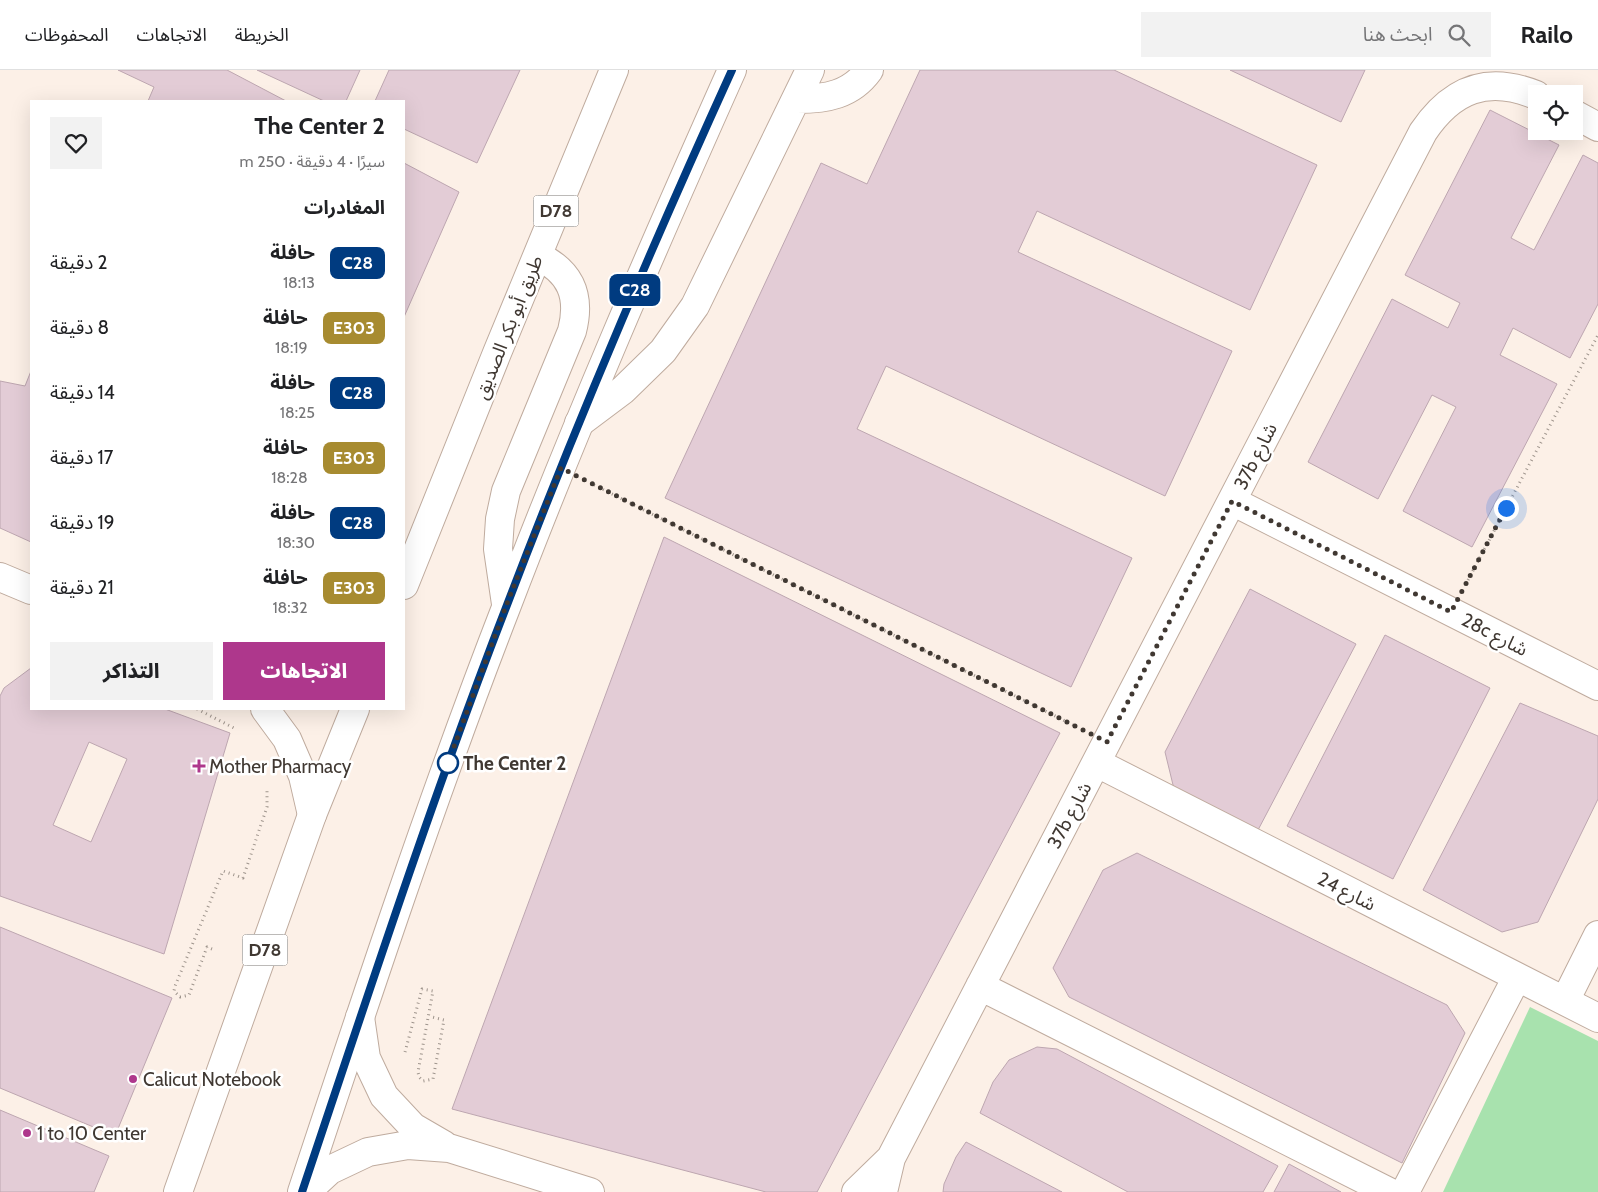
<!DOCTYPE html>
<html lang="ar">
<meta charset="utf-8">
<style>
body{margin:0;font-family:Cabin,"Noto Sans Arabic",sans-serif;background:#f2f2f2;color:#202124;direction:rtl;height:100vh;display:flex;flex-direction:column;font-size:19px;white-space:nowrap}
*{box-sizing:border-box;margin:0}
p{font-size:16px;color:#757577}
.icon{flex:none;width:28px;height:28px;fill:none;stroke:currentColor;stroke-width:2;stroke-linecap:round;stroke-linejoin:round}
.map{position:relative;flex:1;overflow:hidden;direction:ltr}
.sheet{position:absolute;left:30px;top:30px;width:375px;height:610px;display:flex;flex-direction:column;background:#fff;border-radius:0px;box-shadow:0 5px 20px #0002;direction:rtl}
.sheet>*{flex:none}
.badge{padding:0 10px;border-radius:8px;font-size:18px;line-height:32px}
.buttons{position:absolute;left:1528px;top:15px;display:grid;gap:10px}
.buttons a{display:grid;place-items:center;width:55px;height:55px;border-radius:0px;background:#fff;box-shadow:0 5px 20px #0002;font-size:25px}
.you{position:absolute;width:25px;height:25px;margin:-12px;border:4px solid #fff;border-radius:50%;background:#1a73e8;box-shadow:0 0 0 8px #1a73e833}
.map>.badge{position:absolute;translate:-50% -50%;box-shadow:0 0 0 2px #fff}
h2{padding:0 20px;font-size:19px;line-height:45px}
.round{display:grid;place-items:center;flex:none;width:52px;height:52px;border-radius:0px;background:#f2f2f2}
.overview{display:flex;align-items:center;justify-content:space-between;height:85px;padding:0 20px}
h1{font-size:24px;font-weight:800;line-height:38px}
.action{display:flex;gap:10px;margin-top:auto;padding:10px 20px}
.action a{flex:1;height:58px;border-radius:0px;background:#ae378c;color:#fff;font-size:20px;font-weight:800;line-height:58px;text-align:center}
.action a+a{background:#f2f2f2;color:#202124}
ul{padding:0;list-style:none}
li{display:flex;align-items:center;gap:15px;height:65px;padding:0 20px}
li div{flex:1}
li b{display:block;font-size:19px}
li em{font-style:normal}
li .badge{min-width:55px;font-weight:700;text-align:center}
header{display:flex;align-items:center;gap:30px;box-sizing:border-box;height:70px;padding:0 25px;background:#fff;border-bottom:1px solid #e0e0e0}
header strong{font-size:24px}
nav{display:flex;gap:28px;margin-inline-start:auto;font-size:18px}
.search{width:350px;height:45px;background:#f2f2f2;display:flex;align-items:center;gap:12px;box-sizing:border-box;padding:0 18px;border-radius:0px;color:#757577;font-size:19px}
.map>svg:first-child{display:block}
.green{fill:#a8e2ae}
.building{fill:#e3ccd6;stroke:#bda6b0;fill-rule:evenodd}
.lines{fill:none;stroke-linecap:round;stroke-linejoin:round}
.minor-casing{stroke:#bfab9e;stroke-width:30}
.major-casing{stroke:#bfab9e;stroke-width:30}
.path{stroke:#9e948c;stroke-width:3;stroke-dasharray:1 4;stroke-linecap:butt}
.minor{stroke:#fff;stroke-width:28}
.major{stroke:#fff;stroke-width:28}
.line-casing{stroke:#fff;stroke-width:11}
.line{stroke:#003b80;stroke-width:8}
.walk{stroke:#403832;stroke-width:5;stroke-dasharray:0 9}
.stop-dot{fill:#fff;stroke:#003b80;stroke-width:2.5}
.poi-dot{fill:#ae378c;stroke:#fff;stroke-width:2}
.labels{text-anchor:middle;stroke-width:5;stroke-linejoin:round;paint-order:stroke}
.shield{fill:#fff;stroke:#797470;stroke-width:1}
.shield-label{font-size:18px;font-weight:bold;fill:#403832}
.street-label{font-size:19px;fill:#403832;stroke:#fff}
.stop-label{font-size:19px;font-weight:bold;fill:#403832;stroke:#fff;text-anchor:start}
.poi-label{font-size:19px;fill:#403832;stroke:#fff;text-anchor:start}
</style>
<header>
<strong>Railo</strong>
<div class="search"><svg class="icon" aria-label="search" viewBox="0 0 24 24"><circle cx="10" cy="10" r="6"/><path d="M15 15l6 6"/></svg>ابحث هنا</div>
<nav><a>الخريطة</a><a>الاتجاهات</a><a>المحفوظات</a></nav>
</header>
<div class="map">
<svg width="1598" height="1122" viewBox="0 0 1598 1122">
<rect width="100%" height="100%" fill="#fcf0e7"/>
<path class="green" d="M1530,937L1598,971V1122H1443Z"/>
<path class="building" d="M118,0H227L286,31H148L154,17Z
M257,0H360L346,31H324Z
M389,0H520L477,93L404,59V31H375Z
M920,0H1114L1317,95L1250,240L1037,141L1018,182L1232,281L1165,426L886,296L857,359L1132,488L1071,617L665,428L821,93L867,114Z
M1230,0H1365L1341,52Z
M1490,40L1559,75L1511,168L1534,180L1583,85L1598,93V234L1570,288L1513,258L1500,285L1557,314L1472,477L1403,441L1456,337L1432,325L1378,429L1308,392L1392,229L1448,258L1460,233L1405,205Z
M404,93L459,122L404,247Z
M31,301V472L0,458V311L25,316Z
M664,467L1060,663L817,1122H766L452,1039Z
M1250,519L1356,574L1258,760L1174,719L1165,682Z
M1385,565L1490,618L1393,809L1287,756Z
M31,598V639H165L230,663L164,884L0,826V626L4,618ZM89,672L127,689L91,772L53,755Z
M1520,633L1598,666V729L1538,852L1502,862L1423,820Z
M1137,783L1447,935L1465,963L1402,1093L1069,927L1053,898L1103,800Z
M0,857L172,928L115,1066L0,1018Z
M1037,977L1057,979L1278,1096L1263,1122H1128L980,1043L993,1012L1009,990Z
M0,1040L109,1086L94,1122H0Z
M966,1072L1062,1122H943L944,1114L956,1087Z
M1289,1094L1341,1122H1274Z"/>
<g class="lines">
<g class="minor-casing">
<path id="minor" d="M797,29C826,29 851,25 869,0
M1574,44L1598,57
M579,353L623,320L663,281L695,236L810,0
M1232,431L1598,616
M0,507L31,520
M265,639L287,669L303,706L312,745
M1097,693L1598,948
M980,916L1389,1122
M1565,931L1598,865
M360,947L366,988L384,1026L413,1057L444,1075
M306,1122L330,1100L368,1082L408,1075L449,1078L590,1122
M856,1122L891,1088
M883,1122L891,1088L1423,62C1452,19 1487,5 1536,25
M1405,1122L1517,907"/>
</g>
<g class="major-casing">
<path id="major" d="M404,515L497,283L614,0
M506,534L498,479L500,449L506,421L572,261C581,226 571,202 538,186
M178,1122L312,745L355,639
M302,1122C367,925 432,728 507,535C576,354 653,177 732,0"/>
</g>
<path class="path" d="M594,415L1075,656
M1468,510L1598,265
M197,639L234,658
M212,879L207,877L189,925L180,927L174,921L175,916L223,801L243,808L267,737V721
M405,982L422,919L433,921L418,1002L419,1007L423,1011L433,1009L444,950L432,947"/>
<use href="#minor" class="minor"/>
<use href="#major" class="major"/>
</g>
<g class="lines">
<g class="line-casing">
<path id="line" d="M302,1122C368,925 432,728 507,535C576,354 652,176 732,0"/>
</g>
<use href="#line" class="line"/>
<path class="walk" d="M448,693L506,536L561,398L1107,672L1232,431L1451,542L1506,438"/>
</g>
<circle class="stop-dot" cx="448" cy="693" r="10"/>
<g class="poi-dot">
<path d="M196.5 688.5h5v5h5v5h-5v5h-5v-5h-5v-5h5z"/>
<circle cx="133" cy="1009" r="5"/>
<circle cx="27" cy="1063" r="5"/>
</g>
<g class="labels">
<g class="shield">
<rect x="533.5" y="125.5" width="45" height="31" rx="4"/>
<rect x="242.5" y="864.5" width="45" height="31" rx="4"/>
</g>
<g class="shield-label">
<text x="556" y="147">D78</text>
<text x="265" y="886">D78</text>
</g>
<g class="street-label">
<text transform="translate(508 257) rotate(-68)" y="7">طريق أبو بكر الصديق</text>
<text transform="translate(1255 386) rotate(-63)" y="7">37b شارع</text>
<text transform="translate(1495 564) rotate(27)" y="7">28c شارع</text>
<text transform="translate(1069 745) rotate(-62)" y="7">37b شارع</text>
<text transform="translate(1347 821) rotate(27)" y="7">شارع 24</text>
</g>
<g class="stop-label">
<text x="463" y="700">The Center 2</text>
</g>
<g class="poi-label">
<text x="209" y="703">Mother Pharmacy</text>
<text x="143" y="1016">Calicut Notebook</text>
<text x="37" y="1070">1 to 10 Center</text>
</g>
</g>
</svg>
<div class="buttons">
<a><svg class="icon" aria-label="locate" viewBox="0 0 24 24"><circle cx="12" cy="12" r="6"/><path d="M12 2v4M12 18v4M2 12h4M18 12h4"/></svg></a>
</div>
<div class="you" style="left:1506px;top:438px"></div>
<b class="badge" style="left:635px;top:220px;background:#003b80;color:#fff">C28</b>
<section class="sheet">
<div class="overview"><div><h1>The Center 2</h1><p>سيرًا · 4 دقيقة · 250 m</p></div><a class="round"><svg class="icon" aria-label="heart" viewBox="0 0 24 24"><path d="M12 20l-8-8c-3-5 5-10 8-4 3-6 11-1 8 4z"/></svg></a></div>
<h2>المغادرات</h2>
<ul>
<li><span class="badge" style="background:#003b80;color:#fff">C28</span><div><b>حافلة</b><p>18:13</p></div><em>2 دقيقة</em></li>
<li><span class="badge" style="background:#a78b30;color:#fff">E303</span><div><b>حافلة</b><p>18:19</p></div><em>8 دقيقة</em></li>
<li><span class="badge" style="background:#003b80;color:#fff">C28</span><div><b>حافلة</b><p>18:25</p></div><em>14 دقيقة</em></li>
<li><span class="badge" style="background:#a78b30;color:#fff">E303</span><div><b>حافلة</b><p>18:28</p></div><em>17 دقيقة</em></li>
<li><span class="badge" style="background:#003b80;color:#fff">C28</span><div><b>حافلة</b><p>18:30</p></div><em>19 دقيقة</em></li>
<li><span class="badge" style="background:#a78b30;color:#fff">E303</span><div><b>حافلة</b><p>18:32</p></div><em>21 دقيقة</em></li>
</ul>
<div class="action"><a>الاتجاهات</a><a>التذاكر</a></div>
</section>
</div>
